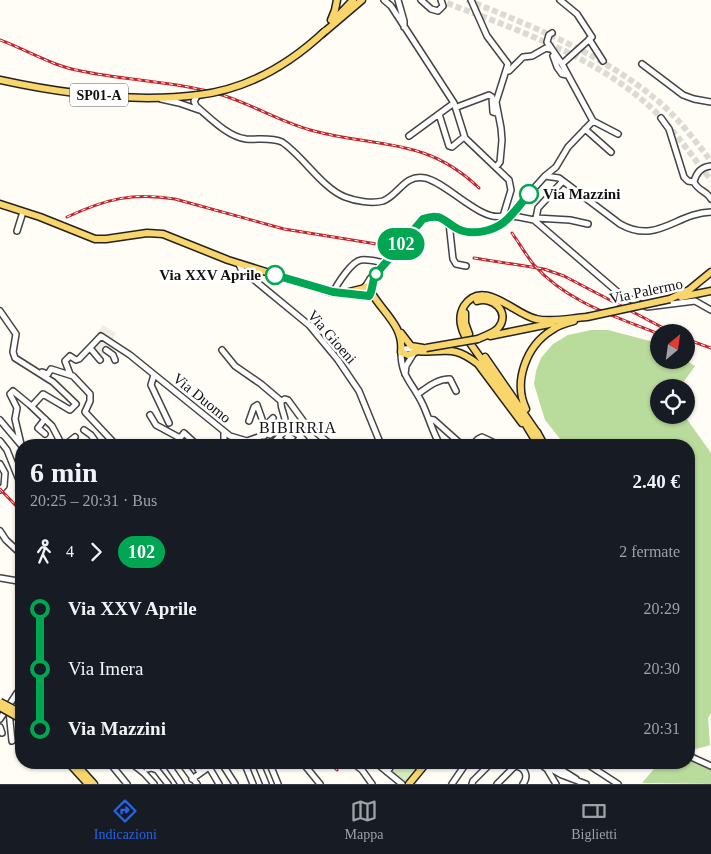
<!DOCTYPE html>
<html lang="it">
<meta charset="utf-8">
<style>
body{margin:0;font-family:"Times New Roman",serif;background:#242831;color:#f1f3f6;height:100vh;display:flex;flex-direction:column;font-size:19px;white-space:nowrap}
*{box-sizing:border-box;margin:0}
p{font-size:16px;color:#9ea1a6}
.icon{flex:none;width:28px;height:28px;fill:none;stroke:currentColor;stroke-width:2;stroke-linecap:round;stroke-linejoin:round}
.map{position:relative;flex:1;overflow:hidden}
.drawer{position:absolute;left:15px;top:439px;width:680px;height:330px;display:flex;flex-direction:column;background:#171b24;border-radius:20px;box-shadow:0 1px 4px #0004}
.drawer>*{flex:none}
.badge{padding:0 10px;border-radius:16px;font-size:18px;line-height:32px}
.needle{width:32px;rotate:29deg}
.controls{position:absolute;left:650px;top:324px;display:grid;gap:10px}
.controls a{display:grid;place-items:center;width:45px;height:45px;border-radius:50%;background:#171b24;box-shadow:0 1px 4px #0004;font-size:25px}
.map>.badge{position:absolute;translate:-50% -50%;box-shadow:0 0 0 2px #fff}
.legs{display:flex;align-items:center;gap:8px;height:55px;padding:0 15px;font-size:16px}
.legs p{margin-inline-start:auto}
.head{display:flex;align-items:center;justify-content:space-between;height:85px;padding:0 15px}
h1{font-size:28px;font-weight:800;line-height:38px}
ul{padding:0 15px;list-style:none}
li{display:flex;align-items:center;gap:18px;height:60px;font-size:19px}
li i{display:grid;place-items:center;width:8px;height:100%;margin:0 6px;background:currentColor}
li i::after{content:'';width:12px;height:12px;margin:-6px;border:4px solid;border-radius:50%;background:#171b24}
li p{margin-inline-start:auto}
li:first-child i{background:linear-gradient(#0000 50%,currentColor 0)}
li:last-child i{background:linear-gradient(currentColor 50%,#0000 0)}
.tabs{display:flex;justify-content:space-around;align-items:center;height:70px;border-top:1px solid #363941;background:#171b24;font-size:14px;color:#9ea1a6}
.tabs a{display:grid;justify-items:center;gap:2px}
.tabs .active{color:#2563eb}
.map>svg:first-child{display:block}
.green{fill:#d5ebbd}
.forest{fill:#b9dc9c}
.plaza{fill:#f1ede2}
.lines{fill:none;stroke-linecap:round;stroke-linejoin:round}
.major-tunnel{stroke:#dbdad3;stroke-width:6;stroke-dasharray:6 3;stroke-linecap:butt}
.minor-casing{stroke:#444;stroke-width:8}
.major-casing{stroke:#222;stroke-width:9}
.minor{stroke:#fff;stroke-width:5}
.major{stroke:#f9d66b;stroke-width:6}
.rail-casing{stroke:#c4262e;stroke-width:3}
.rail{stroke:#fff;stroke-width:1;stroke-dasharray:4;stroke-linecap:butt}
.major-bridge-casing{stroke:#222;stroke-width:9;stroke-linecap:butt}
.major-bridge{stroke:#f9d66b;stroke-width:6}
.line-1-casing{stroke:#fff;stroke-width:11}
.line-1{stroke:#00a651;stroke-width:8}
.stop-1-dot{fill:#fff;stroke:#00a651;stroke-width:2.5}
.labels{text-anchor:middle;stroke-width:5;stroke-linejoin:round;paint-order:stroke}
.shield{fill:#fff;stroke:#585858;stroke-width:1}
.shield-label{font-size:14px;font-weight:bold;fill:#111}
.stop-label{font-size:15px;font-weight:bold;fill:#111;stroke:#fff;text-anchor:start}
.street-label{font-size:15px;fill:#111;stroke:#fff}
.neighbourhood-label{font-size:16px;letter-spacing:1px;fill:#111;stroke:#fff}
</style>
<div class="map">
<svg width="711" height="784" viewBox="0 0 711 784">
<rect width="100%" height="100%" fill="#fffdf5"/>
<path class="green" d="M397,763H410L417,768L406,783L391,772V770Z"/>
<path class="forest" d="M591,330H608L654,342L659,344V360H685L695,366L680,387L659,388V415H684L711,453V713L708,718L710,745C703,747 696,750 689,749V445H565L545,420L534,384L536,371L541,358L553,344L568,335Z
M689,760L711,769V784L642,783L659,763L689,762Z"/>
<path class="plaza" d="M103,325L116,333L112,340L118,344L113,353L107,348L100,360L86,348Z"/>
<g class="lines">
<path class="major-tunnel" d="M439,0C509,27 589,53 647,104C672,126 690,154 711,180
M467,0C532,26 597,52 652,96C675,114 693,138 711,161"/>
<g class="minor-casing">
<path id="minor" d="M384,0L391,6L454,103L465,138L509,180L511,190L504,213
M398,0L404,21V27
M421,0L431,9L438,11L443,6L441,0
M471,0L487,36L508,64L496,102L501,128L502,140L500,162L496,167
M560,0L577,14L592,37L562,64
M589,39L603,61
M553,56L557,67L562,74L567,75
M642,64L683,95L694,99L711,102
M507,71H509L523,57L532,56L546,48L549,49
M198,95L194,101L196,106C209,117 228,137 246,139C258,140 270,137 282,142C303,156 322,188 345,197C355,201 372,204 383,201C399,195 404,174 425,178C446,182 481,222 502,216
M161,99L179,103L199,110
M457,107L489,95L492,97L493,112L497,113
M439,114L449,146L452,147L464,137
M661,118L669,129L684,177L688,181L694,182
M593,121L618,134
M585,129L611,152
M409,136L454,103
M545,176L556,167L568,147L593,121L562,64L547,42L549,35L552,33
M694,182C696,173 701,167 711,166
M694,182C698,191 707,191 711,199
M509,216L545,176L559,178L620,224C657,245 676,213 711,212
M509,216L519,217L534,220L620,294L647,307L695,301L711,310
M536,218L538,208L563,181
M534,220L536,218L570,220L588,224
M449,223L453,259L456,264L466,266
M17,231L23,212
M239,264L241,269L309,325L338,360L359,391L381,445
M365,287L370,279L423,219C442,212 444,223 459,230C473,236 495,231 506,220
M371,291L374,276
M333,293C337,284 352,261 361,260C369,259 378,262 385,263
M0,311L16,334L13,352L15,358L53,382L76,404L70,410L43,394L32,406
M90,348L100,360
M415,348L404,349L401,352C401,378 413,383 423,405C429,418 433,433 440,445
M106,350L113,355L115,360
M222,350L235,366L261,384L281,401
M42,372L48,374L51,369L73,376L90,394V401L85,412L116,445
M70,374L65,361L70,356L76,360L79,359L101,336L130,355L230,436L247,441L267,434L270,435L279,428L283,427
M405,374L406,366L414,353
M154,375L151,385L169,423
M418,394C428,387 437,379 450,379L456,391
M281,401L285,399L288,400L304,422L331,445
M281,401C280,410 287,417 285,425
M150,415L156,425L180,438L184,433L197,445
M429,419L434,420L462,445
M0,420L21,445
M249,421L254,407L257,405L262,419L264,436
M286,427L301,437L308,445
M263,428L273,418
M84,430L91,435L98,445
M224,432V445
M45,434L38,428L45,419
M278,438L287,445
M0,441L7,450L21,485
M21,444L15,419L17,408L10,394L13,391L30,405L52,426L62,445
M65,445L75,437
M173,445L180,438
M271,445L282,434L284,428
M294,445L301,437
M472,445L478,439L482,437L499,445
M0,464L5,473L4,486L0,490
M0,531L6,540L21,554
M0,578L18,581L21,579
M9,711L12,741
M0,719L17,693L21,692
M0,727L2,733
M689,756L711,766
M109,762L127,784
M130,762L144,773L154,784
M166,762L181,784
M181,762L197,784
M194,762L200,773
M206,762L219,784
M221,762L235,784
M244,762L253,784
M257,762L266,784
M269,762L278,784
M302,762L320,784
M352,762L362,770L372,784
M375,762L402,784
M413,762L421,770
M538,762L547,769L556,784
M584,762L618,784
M548,767L562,775L586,784
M147,769L151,768L157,770L168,784
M547,769L549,762L576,779
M387,772L394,762
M192,779L209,767
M452,784L467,762
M472,784L473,781L492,762
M497,784L515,766C525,767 529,776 523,784"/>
</g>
<g class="major-casing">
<path id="major" d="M331,20L335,10L337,0
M334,20L353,0
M322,34L362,0
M0,80C64,94 133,103 198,95
M0,204L40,217L95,239H106L147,233L163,234L228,260L330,292L365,296
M362.5 291a4.5 4.5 0 1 1 9 0a4.5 4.5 0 1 1-9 0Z
M371,292C383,313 404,326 401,352L408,355L420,350
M345,293L365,288
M681,297L711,291
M670,299L689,290L711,272
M477,301C493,296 510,312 499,327C495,333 484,336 478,339
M465,313V323L469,334
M401,333L411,346L423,348
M490,336L554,323
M417,351C445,354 451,343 478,364L522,423
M485,357L538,434
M526,409C513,382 526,346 552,330C558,325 566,323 574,321
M537,432L544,445
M538,445L514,405L465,336C460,326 458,316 464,306C483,277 515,315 536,319C552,323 571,318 587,317
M68,762L88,784
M74,762L94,784
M409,784L427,762"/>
</g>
<use href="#minor" class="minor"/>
<use href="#major" class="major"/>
<g class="rail-casing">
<path id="rail" d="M0,40C27,50 52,66 81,71C128,81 176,81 222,95C254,105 282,123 314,131C378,148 426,137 479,188
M67,217C106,199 133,192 175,199L284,229L389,246
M512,233C519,243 526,255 534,265C567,302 614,316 659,334
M474,258L544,269L564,276L671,332
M686,339L711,348
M0,489L21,511
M328,762L337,770"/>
</g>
<use href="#rail" class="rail"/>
<g class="major-bridge-casing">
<path id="major-bridge" d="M198,95C248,89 289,65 325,31
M587,317L670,299
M426,348L478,339
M0,702L21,713
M0,707L21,719"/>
</g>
<use href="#major-bridge" class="major-bridge"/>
</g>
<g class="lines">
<g class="line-1-casing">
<path id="line-1" d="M275,275L333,292L369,296C373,291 372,280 376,274L423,219C442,212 444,222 458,229C472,236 492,231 503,223C512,216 521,203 529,194"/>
</g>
<use href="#line-1" class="line-1"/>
</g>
<g class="stop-1-dot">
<circle cx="529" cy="194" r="9"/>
<circle cx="376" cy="274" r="6"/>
<circle cx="275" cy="275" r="9"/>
</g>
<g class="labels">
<rect class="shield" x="70" y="83.5" width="58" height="23" rx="4"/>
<g class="shield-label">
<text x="99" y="100">SP01-A</text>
</g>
<g class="stop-label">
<text x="543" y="199">Via Mazzini</text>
<text x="261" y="280" text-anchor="end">Via XXV Aprile</text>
</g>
<g class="street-label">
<text transform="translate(646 291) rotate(-12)" y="5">Via Palermo</text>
<text transform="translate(332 337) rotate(49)" y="5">Via Gioeni</text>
<text transform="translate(202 398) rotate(39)" y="5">Via Duomo</text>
</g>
<g class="neighbourhood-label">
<text x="298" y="433">BIBIRRIA</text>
</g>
</g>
</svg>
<div class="controls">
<a><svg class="needle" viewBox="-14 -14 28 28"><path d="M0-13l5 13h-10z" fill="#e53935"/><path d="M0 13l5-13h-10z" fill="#9ea1a6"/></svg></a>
<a><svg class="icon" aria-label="locate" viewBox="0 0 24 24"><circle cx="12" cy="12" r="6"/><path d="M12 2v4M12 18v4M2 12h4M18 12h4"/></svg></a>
</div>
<b class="badge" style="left:401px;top:244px;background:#00a651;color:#fff">102</b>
<section class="drawer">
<div class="head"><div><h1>6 min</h1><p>20:25 – 20:31 · Bus</p></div><b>2.40 €</b></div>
<div class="legs"><svg class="icon" aria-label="walk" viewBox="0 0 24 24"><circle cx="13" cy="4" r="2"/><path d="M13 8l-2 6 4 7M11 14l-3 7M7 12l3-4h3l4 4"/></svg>4<svg class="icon" aria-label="forward" viewBox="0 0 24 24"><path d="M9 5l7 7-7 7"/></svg><b class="badge" style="background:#00a651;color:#fff">102</b><p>2 fermate</p></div>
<ul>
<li><i style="color:#00a651"></i><b>Via XXV Aprile</b><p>20:29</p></li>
<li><i style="color:#00a651"></i><span>Via Imera</span><p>20:30</p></li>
<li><i style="color:#00a651"></i><b>Via Mazzini</b><p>20:31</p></li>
</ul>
</section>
</div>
<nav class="tabs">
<a class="active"><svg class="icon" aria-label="directions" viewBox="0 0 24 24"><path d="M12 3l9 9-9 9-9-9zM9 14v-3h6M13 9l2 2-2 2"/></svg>Indicazioni</a>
<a><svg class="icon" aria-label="map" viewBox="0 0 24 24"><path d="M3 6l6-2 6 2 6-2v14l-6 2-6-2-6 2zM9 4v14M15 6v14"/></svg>Mappa</a>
<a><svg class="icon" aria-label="tickets" viewBox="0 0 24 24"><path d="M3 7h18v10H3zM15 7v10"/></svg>Biglietti</a>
</nav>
